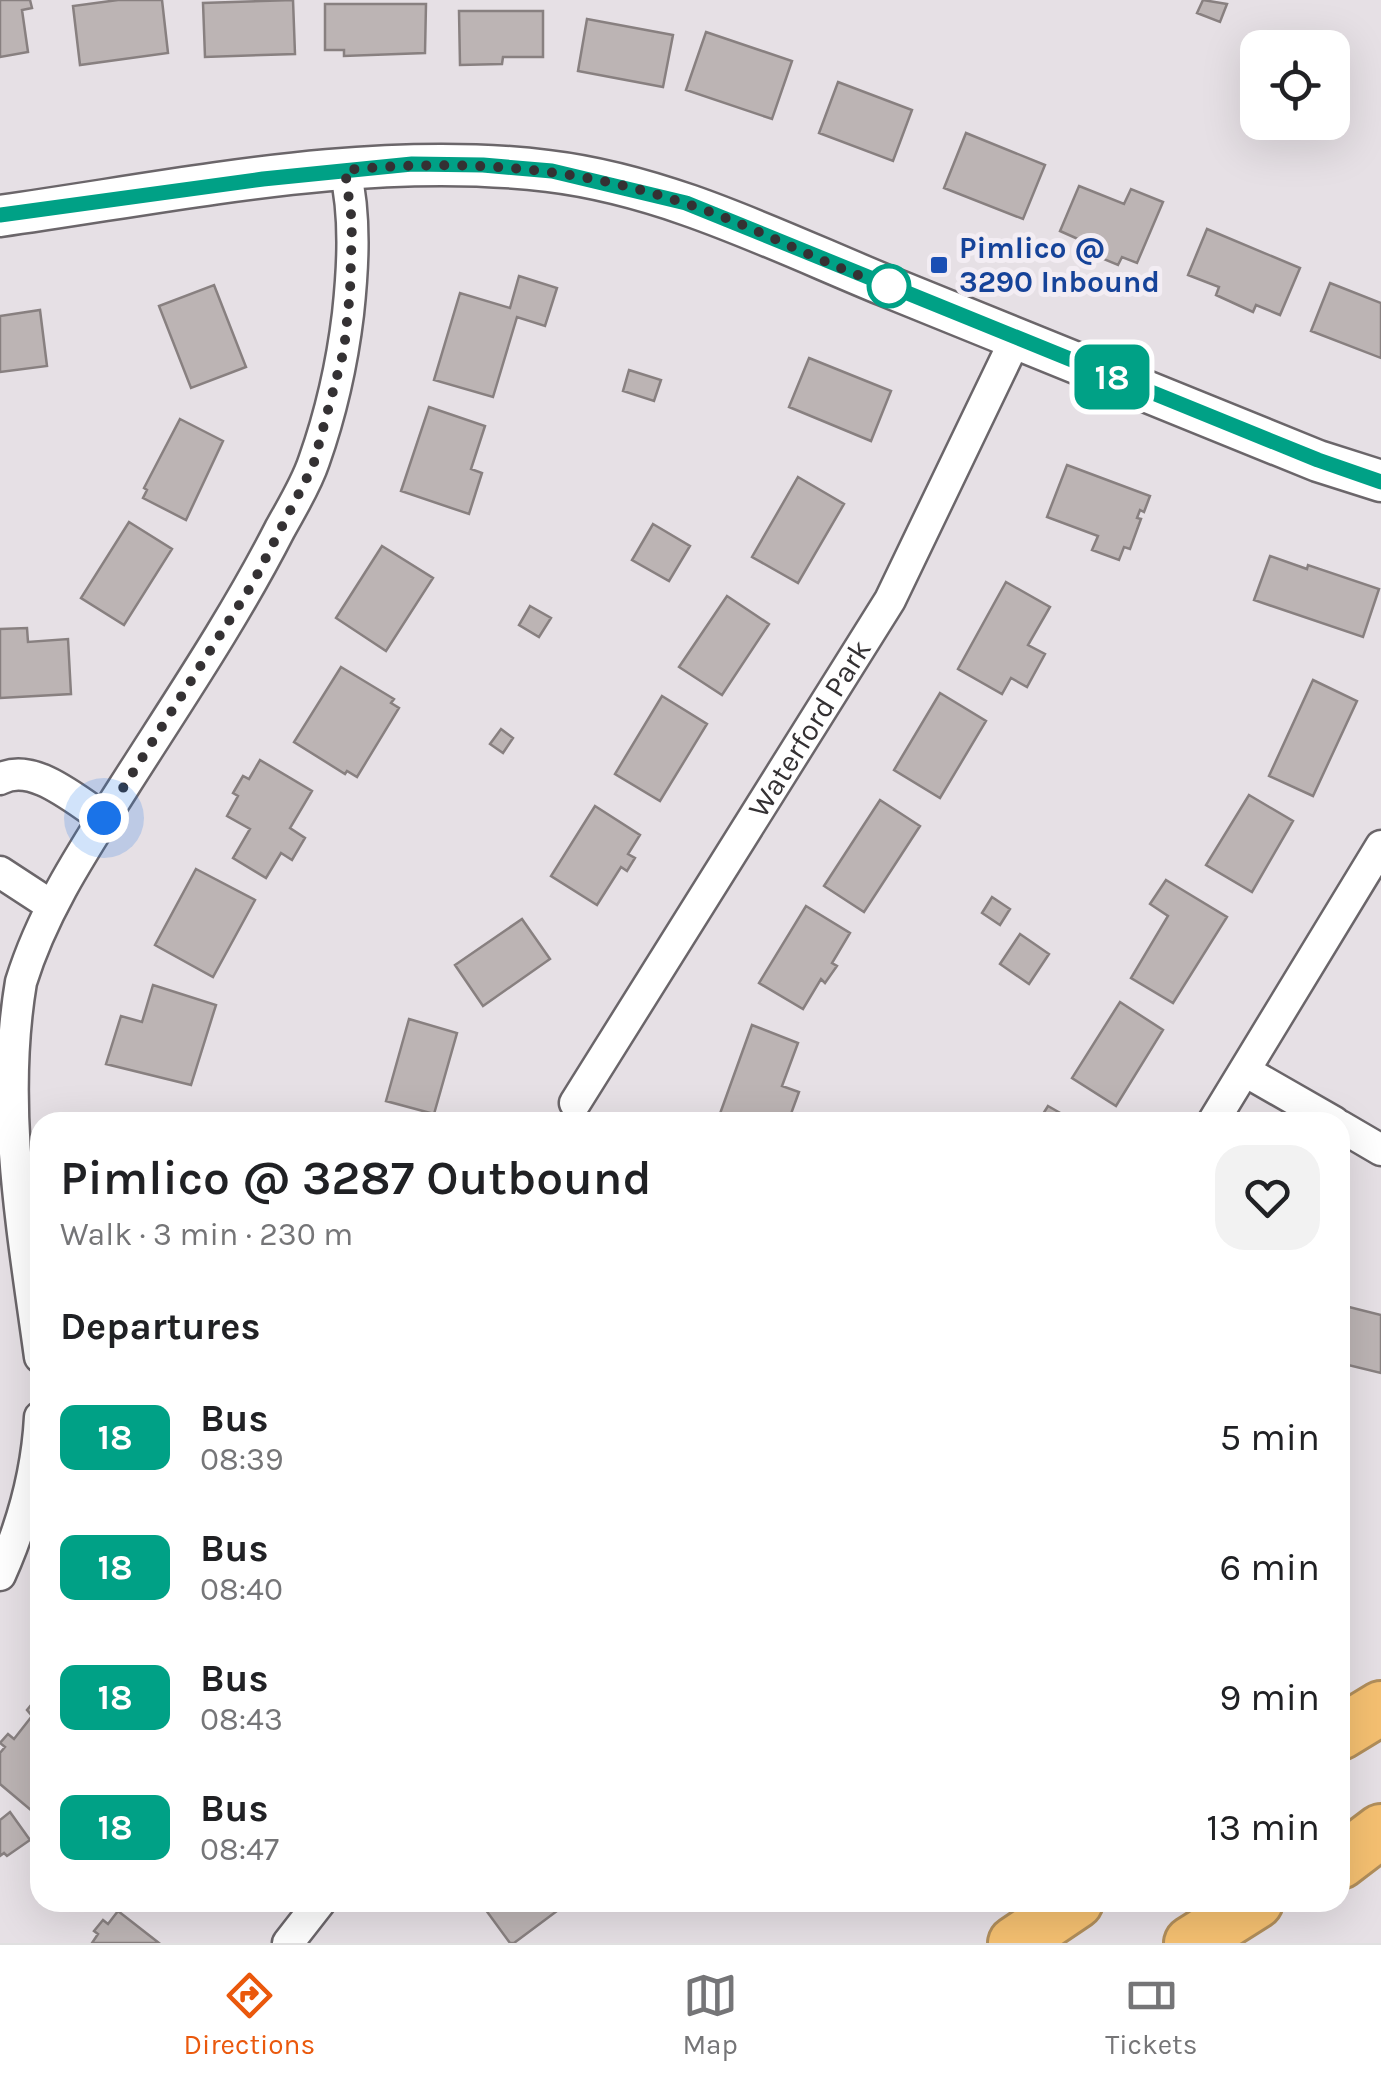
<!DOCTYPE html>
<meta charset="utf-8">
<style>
body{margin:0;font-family:Karla,sans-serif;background:#f2f2f2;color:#202124;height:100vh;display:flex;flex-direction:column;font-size:38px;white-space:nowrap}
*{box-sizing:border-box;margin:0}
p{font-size:32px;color:#757577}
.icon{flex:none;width:55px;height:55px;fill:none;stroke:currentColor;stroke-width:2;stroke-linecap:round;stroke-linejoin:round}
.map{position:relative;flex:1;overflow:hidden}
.details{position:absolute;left:30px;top:1112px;width:1320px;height:800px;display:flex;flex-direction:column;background:#fff;border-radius:30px;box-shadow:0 10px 40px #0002}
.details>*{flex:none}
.badge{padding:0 20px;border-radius:15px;font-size:35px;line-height:65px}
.fabs{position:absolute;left:1240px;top:30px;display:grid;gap:20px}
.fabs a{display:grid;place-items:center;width:110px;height:110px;border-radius:20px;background:#fff;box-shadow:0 10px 40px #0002;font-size:50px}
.you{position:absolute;width:50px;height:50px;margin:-25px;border:8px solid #fff;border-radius:50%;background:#1a73e8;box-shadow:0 0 0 15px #1a73e833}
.map>.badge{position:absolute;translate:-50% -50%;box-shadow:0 0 0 5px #fff}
h2{padding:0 30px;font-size:38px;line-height:90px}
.round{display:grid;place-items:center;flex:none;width:105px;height:105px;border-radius:30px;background:#f2f2f2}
.headline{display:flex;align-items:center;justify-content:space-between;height:170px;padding:0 30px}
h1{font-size:48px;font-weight:600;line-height:75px}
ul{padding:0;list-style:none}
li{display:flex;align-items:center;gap:30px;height:130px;padding:0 30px}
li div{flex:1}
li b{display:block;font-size:38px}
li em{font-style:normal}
li .badge{min-width:110px;font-weight:700;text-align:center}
.tab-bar{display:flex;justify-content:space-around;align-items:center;height:140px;border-top:2px solid #e0e0e0;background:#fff;font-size:28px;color:#757577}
.tab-bar a{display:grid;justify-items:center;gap:5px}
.tab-bar .current{color:#ea580c}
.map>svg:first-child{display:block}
.building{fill:#bcb4b4;stroke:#888080;stroke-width:2.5}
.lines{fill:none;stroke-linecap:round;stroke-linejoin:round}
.street-casing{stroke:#6b666a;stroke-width:35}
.secondary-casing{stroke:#6b666a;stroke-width:45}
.highway-casing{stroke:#b18e5b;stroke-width:58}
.street{stroke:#fff;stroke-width:30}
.secondary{stroke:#fff;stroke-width:40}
.highway{stroke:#f5c071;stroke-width:52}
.line-casing{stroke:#fff;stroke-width:22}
.line{stroke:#00a186;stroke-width:15}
.walk{stroke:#343133;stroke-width:10;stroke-dasharray:0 18}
.transit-dot{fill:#1a4fb4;stroke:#f3edf3;stroke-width:4}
.stop-dot{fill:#fff;stroke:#00a186;stroke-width:5}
.labels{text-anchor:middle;stroke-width:10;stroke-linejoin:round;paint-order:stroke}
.transit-label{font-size:30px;font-weight:bold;fill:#164399;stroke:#f3edf3;text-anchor:start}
.street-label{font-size:30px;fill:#343133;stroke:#f3edf3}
</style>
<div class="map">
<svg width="1381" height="1943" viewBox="0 0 1381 1943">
<rect width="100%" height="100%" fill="#e6e0e5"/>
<path class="building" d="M0,0H30L32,8L22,10L28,52L0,57Z
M162,0L168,53L80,65L73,6L118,0Z
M293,0L295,54L205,57L203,3Z
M1203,0L1227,4L1220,22L1197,13Z
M325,4H426L425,53L344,56V50H325Z
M459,11H543V57H503L502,64L460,65Z
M587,19L673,35L663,87L578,71Z
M706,32L792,61L772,119L686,90Z
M838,82L912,110L893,161L819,133Z
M966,133L1045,165L1023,219L944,188Z
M1079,186L1124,204L1131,189L1163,202L1137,263L1122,257L1118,265L1075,247L1078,239L1060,231Z
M1207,229L1300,268L1280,315L1256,305L1253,312L1216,295L1219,287L1188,275Z
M519,276L557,288L545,326L517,317L493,397L434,380L460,293L510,308Z
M1330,283L1381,303V358L1311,331Z
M214,285L246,367L191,388L159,306Z
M40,310L47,366L0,372V316Z
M809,358L891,391L871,441L789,407Z
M629,370L661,380L654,401L623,391Z
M429,407L485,426L471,469L482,473L469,514L401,491Z
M180,419L223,441L186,520L143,498L147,490L144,488Z
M1067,465L1150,496L1144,512L1140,510L1137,518L1141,519L1130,549L1124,547L1119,560L1092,550L1098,536L1047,517Z
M798,477L844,504L798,583L752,557Z
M129,522L172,549L124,625L81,598Z
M653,524L690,546L669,581L632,560Z
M382,546L433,578L386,651L336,618Z
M1270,556L1307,569L1308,565L1379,589L1363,637L1254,600Z
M1006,582L1050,607L1028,645L1045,654L1027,687L1011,678L1002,694L958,669Z
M727,596L769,624L722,695L679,667Z
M530,606L551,618L539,637L519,625Z
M27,628L28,642L68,639L71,694L0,698V629Z
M341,667L394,699L391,703L399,708L357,777L347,771L345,774L294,742Z
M1313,680L1357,701L1313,796L1269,776Z
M940,693L986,721L940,798L894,770Z
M662,696L707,724L660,801L615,774Z
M501,729L513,738L503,753L490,744Z
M260,760L312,791L290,828L305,838L292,860L281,853L266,878L233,858L250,829L227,816L238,796L233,793L243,776L249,779Z
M1249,795L1293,821L1252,892L1206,865Z
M880,800L920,826L864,912L824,886Z
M595,806L640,835L628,854L635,858L627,871L621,867L597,905L551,876Z
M196,869L255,900L213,977L155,945Z
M1166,880L1227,917L1173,1003L1131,978L1168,916L1150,904Z
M992,897L1010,909L1000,925L982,913Z
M806,906L850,933L832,963L837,966L825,983L821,979L803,1009L759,983Z
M522,919L550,959L483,1006L455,965Z
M1020,934L1049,954L1029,984L1000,964Z
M153,985L216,1005L191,1085L106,1064L121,1016L142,1022Z
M1120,1002L1163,1030L1116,1106L1072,1078Z
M409,1019L457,1033L434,1114L386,1101Z
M752,1025L798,1043L782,1086L799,1092L788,1122H717Z
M1048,1106L1076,1122H1038Z
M1341,1305L1381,1315V1373L1340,1363Z
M36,1699L40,1702V1801L32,1811L0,1784V1753L5,1747L0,1743L8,1734L14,1739L32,1716L27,1710Z
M10,1812L30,1840L7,1856L4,1853L0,1856V1820Z
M480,1902H569L514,1943H510Z
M118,1911L159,1943H92L98,1934L94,1931L103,1920L108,1924Z"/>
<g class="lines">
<g class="street-casing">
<g id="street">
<path d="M0,779C33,761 76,801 104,818"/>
<path d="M0,872L52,906"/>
<path d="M1245,1071L1334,1122"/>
<path id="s1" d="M575,1103L890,600L1016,338"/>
<path d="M1213,1122L1381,846"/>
<path d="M1340,1126L1381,1150"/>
<path d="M40,1357C23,1232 0,1107 21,982C43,911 83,851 123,788C177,703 234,619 280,529C292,507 306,485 314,461C331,413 342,364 348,314C353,268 356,216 345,170"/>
<path d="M0,1575C23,1524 37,1473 40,1417"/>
<path d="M288,1943L320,1902"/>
</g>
</g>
<g class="secondary-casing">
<path id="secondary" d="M0,216C178,191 369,149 548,171C666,185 775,240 884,285C1028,344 1173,402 1318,461L1381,481"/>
</g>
<g class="highway-casing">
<path id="highway" d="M1340,1733L1381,1708
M1340,1862L1381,1831
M1015,1943L1076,1902
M1191,1943L1256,1902"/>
</g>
<use href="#street" class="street"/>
<use href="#secondary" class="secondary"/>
<use href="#highway" class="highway"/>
</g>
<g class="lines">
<g class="line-casing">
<path id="line" d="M0,215L263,179L412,164L483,165L552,171L686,203L1318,460L1381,482"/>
</g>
<use href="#line" class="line"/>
<path class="walk" d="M104,818L253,583L313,466L344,350L350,292L352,222L345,170C460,159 574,166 684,203C754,225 820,264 889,286"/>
</g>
<rect class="transit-dot" x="929" y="255" width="20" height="20" rx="5"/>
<circle class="stop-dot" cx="889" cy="286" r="20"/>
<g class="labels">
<g class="transit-label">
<text x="959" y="258">Pimlico @<tspan x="959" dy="34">3290 Inbound</tspan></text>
</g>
<g class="street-label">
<text dy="10" stroke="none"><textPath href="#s1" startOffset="442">Waterford Park</textPath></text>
</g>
</g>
</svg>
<div class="fabs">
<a><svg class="icon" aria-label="locate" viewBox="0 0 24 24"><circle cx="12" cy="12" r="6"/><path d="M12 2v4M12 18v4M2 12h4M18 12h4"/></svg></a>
</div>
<div class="you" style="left:104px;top:818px"></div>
<b class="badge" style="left:1112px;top:377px;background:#00a186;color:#fff">18</b>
<section class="details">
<div class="headline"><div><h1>Pimlico @ 3287 Outbound</h1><p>Walk · 3 min · 230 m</p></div><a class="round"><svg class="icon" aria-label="heart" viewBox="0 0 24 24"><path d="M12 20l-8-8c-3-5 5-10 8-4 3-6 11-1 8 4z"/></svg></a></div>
<h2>Departures</h2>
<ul>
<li><span class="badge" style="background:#00a186;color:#fff">18</span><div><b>Bus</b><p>08:39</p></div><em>5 min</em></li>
<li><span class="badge" style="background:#00a186;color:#fff">18</span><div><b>Bus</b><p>08:40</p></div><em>6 min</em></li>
<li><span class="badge" style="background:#00a186;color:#fff">18</span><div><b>Bus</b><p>08:43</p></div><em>9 min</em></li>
<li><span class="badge" style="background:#00a186;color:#fff">18</span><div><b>Bus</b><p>08:47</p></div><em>13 min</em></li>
</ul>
</section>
</div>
<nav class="tab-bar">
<a class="current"><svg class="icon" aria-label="directions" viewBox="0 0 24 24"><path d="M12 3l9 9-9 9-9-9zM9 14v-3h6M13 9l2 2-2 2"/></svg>Directions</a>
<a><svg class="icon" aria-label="map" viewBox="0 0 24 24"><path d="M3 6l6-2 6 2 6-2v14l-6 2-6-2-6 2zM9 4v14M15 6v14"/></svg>Map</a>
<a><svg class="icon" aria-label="tickets" viewBox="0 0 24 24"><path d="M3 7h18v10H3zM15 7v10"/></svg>Tickets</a>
</nav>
